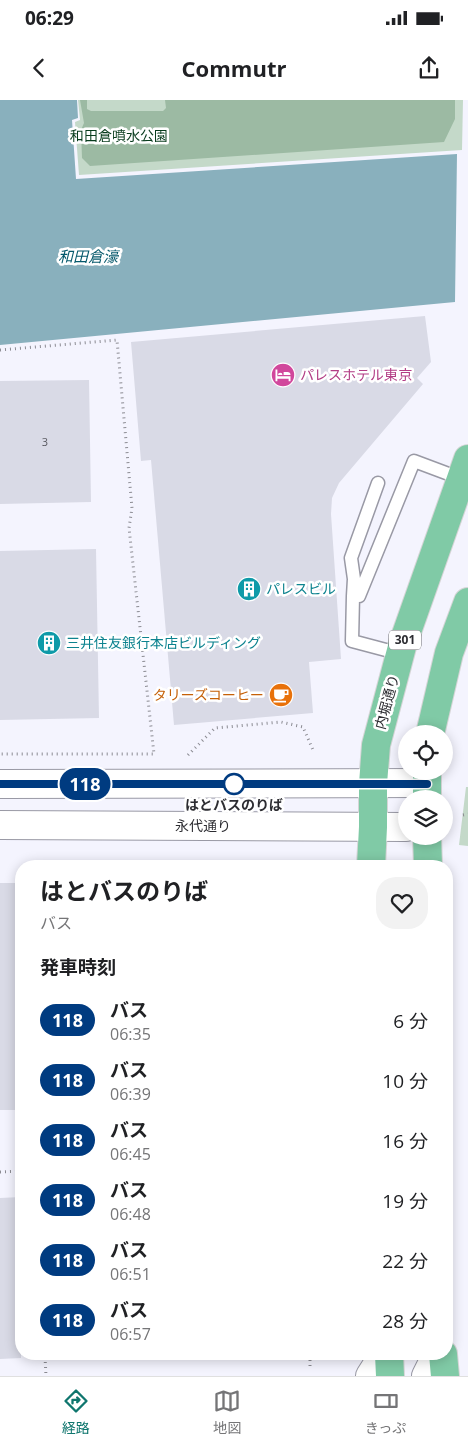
<!DOCTYPE html>
<html lang="ja">
<meta charset="utf-8">
<style>
body{margin:0;font-family:"Open Sans","Noto Sans JP",sans-serif;background:#f2f2f2;color:#202124;height:100vh;display:flex;flex-direction:column;font-size:19px;white-space:nowrap}
*{box-sizing:border-box;margin:0}
p{font-size:16px;color:#757577}
.icon{flex:none;width:28px;height:28px;fill:none;stroke:currentColor;stroke-width:2;stroke-linecap:round;stroke-linejoin:round}
.map{position:relative;flex:1;overflow:hidden}
.sheet{position:absolute;left:15px;top:760px;width:438px;height:500px;display:flex;flex-direction:column;background:#fff;border-radius:20px;box-shadow:0 2px 12px #0003}
.sheet>*{flex:none}
.badge{padding:0 10px;border-radius:16px;font-size:18px;line-height:32px}
.buttons{position:absolute;left:398px;top:625px;display:grid;gap:10px}
.buttons a{display:grid;place-items:center;width:55px;height:55px;border-radius:50%;background:#fff;box-shadow:0 2px 12px #0003;font-size:25px}
.map>.badge{position:absolute;translate:-50% -50%;box-shadow:0 0 0 2px #fff}
h2{padding:0 25px;font-size:19px;line-height:45px}
.round{display:grid;place-items:center;flex:none;width:52px;height:52px;border-radius:20px;background:#f2f2f2}
.headline{display:flex;align-items:center;justify-content:space-between;height:85px;padding:0 25px}
h1{font-size:24px;font-weight:700;line-height:38px}
ul{padding:0;list-style:none}
li{display:flex;align-items:center;gap:15px;height:60px;padding:0 25px}
li div{flex:1}
li b{display:block;font-size:19px}
li em{font-style:normal}
li .badge{min-width:55px;font-weight:700;text-align:center}
.status{display:flex;justify-content:space-between;align-items:center;height:35px;padding:0 25px;background:#fff;direction:ltr}
.status svg{height:14px;fill:currentColor}
header{display:flex;justify-content:space-between;align-items:center;height:65px;padding:0 25px;background:#fff;font-size:22px;font-weight:700}
.dock{display:flex;justify-content:space-around;align-items:center;height:70px;border-top:1px solid #e0e0e0;background:#fff;font-size:14px;color:#757577}
.dock a{display:grid;justify-items:center;gap:2px}
.dock .on{color:#0f766e}
.map>svg:first-child{display:block}
.green{fill:#c4d9c9}
.forest{fill:#9cbaa3}
.water{fill:#89b0bd}
.building{fill:#d9dae6}
.lines{fill:none;stroke-linecap:round;stroke-linejoin:round}
.service-casing{stroke:#9999a5;stroke-width:15}
.tertiary-casing{stroke:#9999a5;stroke-width:30}
.secondary-casing{stroke:#9999a5;stroke-width:30}
.primary-casing{stroke:#d5d5d6;stroke-width:30}
.path{stroke:#8b8b92;stroke-width:3;stroke-dasharray:1 4;stroke-linecap:butt}
.service{stroke:#fff;stroke-width:12}
.tertiary{stroke:#fff;stroke-width:28}
.secondary{stroke:#fff;stroke-width:28}
.primary{stroke:#80caa6;stroke-width:28}
.line-casing{stroke:#fff;stroke-width:11}
.line{stroke:#003b80;stroke-width:8}
.stop-dot{fill:#fff;stroke:#003b80;stroke-width:2.5}
.labels{text-anchor:middle;stroke-width:5;stroke-linejoin:round;paint-order:stroke}
.number-label{font-size:11px;fill:#58585f}
.shield{fill:#fff;stroke:#6c6c70;stroke-width:1}
.shield-label{font-size:12px;font-weight:bold;fill:#2d2d32}
.park-label{font-size:14px;fill:#073b1c;stroke:#fff}
.hotel-label{font-size:14px;fill:#b23c85;stroke:#fff;text-anchor:start}
.culture-label{font-size:14px;fill:#0d838f;stroke:#fff;text-anchor:start}
.food-label{font-size:14px;fill:#c56008;stroke:#fff;text-anchor:end}
.street-label{font-size:14px;fill:#2d2d32;stroke:#fff}
.stop-label{font-size:14px;font-weight:bold;fill:#2d2d32;stroke:#fff}
.water-label{font-size:15px;font-style:italic;fill:#04586b;stroke:#fff}
</style>
<div class="status"><b>06:29</b><svg viewBox="0 0 49 12"><path d="M0 12V9h3v3zM5 12V6h3v6zM10 12V3h3v9zM15 12V0h3v12zM26 1h20v11H26zM47 4h2v5h-2z"/></svg></div>
<header><svg class="icon" aria-label="back" viewBox="0 0 24 24"><path d="M15 5l-7 7 7 7"/></svg>Commutr<svg class="icon" aria-label="share" viewBox="0 0 24 24"><path d="M12 15V3M7 8l5-5 5 5M5 13v7h14v-7"/></svg></header>
<div class="map">
<svg width="468" height="1276" viewBox="0 0 468 1276">
<rect width="100%" height="100%" fill="#f4f4fe"/>
<path class="green" d="M78,0H463L462,50L79,75L75,22L80,20Z
M466,687H468V746L459,745Z"/>
<path class="forest" d="M80,0H87V9L91,11H163L166,8L165,0H455V19L444,42L90,66L82,58L81,30L84,23Z"/>
<path class="water" d="M0,0H77L78,18L72,20L76,79L457,54L455,202L0,245Z"/>
<path class="building" d="M425,216L431,262L417,278L423,284L339,383L332,398L331,414L341,559L309,562L313,613L174,625L151,360L141,361L131,242Z
M89,280L91,402L0,404V281Z
M96,449L99,618L0,620V451Z
M0,783H21V1010H0Z
M21,1097V1258L0,1259V1098Z"/>
<g class="lines">
<g class="service-casing">
<path id="service" d="M378,383L351,458L354,479L353,496H359L414,361L462,379
M353,496L352,541L401,554"/>
</g>
<g class="tertiary-casing">
<path id="tertiary" d="M370,1276L384,1254
M426,1276L437,1254"/>
</g>
<g class="secondary-casing">
<path id="secondary" d="M0,684L427,683
M0,725L406,727"/>
</g>
<g class="primary-casing">
<path id="primary" d="M430,634L449,553L468,502
M427,699V671
M427,736L428,766
M371,766L373,727V684L376,645L403,543L468,359
M389,1254L390,1276
M443,1254L445,1276"/>
</g>
<path class="path" d="M0,250L117,240L132,408L129,428L154,654H0
M188,655L215,628L281,622L303,627L313,650
M463,715L468,714
M0,1072L21,1071
M45,1257L46,1276
M310,1266V1254"/>
<use href="#service" class="service"/>
<use href="#tertiary" class="tertiary"/>
<use href="#secondary" class="secondary"/>
<use href="#primary" class="primary"/>
</g>
<g class="lines">
<g class="line-casing">
<path id="line" d="M0,684H427"/>
</g>
<use href="#line" class="line"/>
</g>
<defs>
<g id="hotel-disc" transform="scale(1.25)"><circle r="9.5" fill="#d1479c" stroke="#fff"/><path d="M-6-4.5h1.5V1H6V5H4.5V3h-9V5H-6ZM-4 0a1.8 1.8 0 1 1 3.6 0ZM.5 0V-2.5h3Q6-2.5 6 0Z" fill="#fff"/></g>
<g id="building-disc" transform="scale(1.25)"><circle r="9.5" fill="#0f9aa8" stroke="#fff"/><path d="M-4-6H4V6H1V3H-1V6H-4ZM-2.5-4.3h1.7v1.8h-1.7ZM.8-4.3h1.7v1.8H.8ZM-2.5-1h1.7V.8h-1.7ZM.8-1h1.7V.8H.8Z" fill="#fff"/></g>
<g id="cafe-disc" transform="scale(1.25)"><circle r="9.5" fill="#e8710a" stroke="#fff"/><path d="M-5.5-4.5H6V0H3Q3 3.5 0 3.5H-2.5Q-5.5 3.5-5.5 0ZM3-3.2v2h1.7v-2ZM-6 4.5H4V6H-6Z" fill="#fff"/></g>
</defs>
<g fill-rule="evenodd">
<use href="#hotel-disc" x="283" y="275"/>
<use href="#building-disc" x="249" y="489"/>
<use href="#building-disc" x="49" y="543"/>
<use href="#cafe-disc" x="281" y="595"/>
</g>
<circle class="stop-dot" cx="234" cy="684" r="10"/>
<g class="labels">
<g class="number-label">
<text x="45" y="346">3</text>
</g>
<rect class="shield" x="389" y="530.5" width="32" height="19" rx="4"/>
<g class="shield-label">
<text x="405" y="544">301</text>
</g>
<g class="park-label">
<text x="119" y="41">和田倉噴水公園</text>
</g>
<g class="hotel-label">
<text x="300" y="280">パレスホテル東京</text>
</g>
<g class="culture-label">
<text x="266" y="494">パレスビル</text>
<text x="66" y="548">三井住友銀行本店ビルディング</text>
</g>
<g class="food-label">
<text x="264" y="600">タリーズコーヒー</text>
</g>
<g class="street-label">
<text transform="translate(387 602) rotate(-75)" y="5">内堀通り</text>
<text x="203" y="731">永代通り</text>
</g>
<g class="stop-label">
<text x="234" y="710">はとバスのりば</text>
</g>
<g class="water-label">
<text x="88" y="162">和田倉濠</text>
</g>
</g>
</svg>
<div class="buttons">
<a><svg class="icon" aria-label="locate" viewBox="0 0 24 24"><circle cx="12" cy="12" r="6"/><path d="M12 2v4M12 18v4M2 12h4M18 12h4"/></svg></a>
<a><svg class="icon" aria-label="layers" viewBox="0 0 24 24"><path d="M12 4l9 5-9 5-9-5zM3 14l9 5 9-5"/></svg></a>
</div>
<b class="badge" style="left:85px;top:684px;background:#003b80;color:#fff">118</b>
<section class="sheet">
<div class="headline"><div><h1>はとバスのりば</h1><p>バス</p></div><a class="round"><svg class="icon" aria-label="heart" viewBox="0 0 24 24"><path d="M12 20l-8-8c-3-5 5-10 8-4 3-6 11-1 8 4z"/></svg></a></div>
<h2>発車時刻</h2>
<ul>
<li><span class="badge" style="background:#003b80;color:#fff">118</span><div><b>バス</b><p>06:35</p></div><em>6 分</em></li>
<li><span class="badge" style="background:#003b80;color:#fff">118</span><div><b>バス</b><p>06:39</p></div><em>10 分</em></li>
<li><span class="badge" style="background:#003b80;color:#fff">118</span><div><b>バス</b><p>06:45</p></div><em>16 分</em></li>
<li><span class="badge" style="background:#003b80;color:#fff">118</span><div><b>バス</b><p>06:48</p></div><em>19 分</em></li>
<li><span class="badge" style="background:#003b80;color:#fff">118</span><div><b>バス</b><p>06:51</p></div><em>22 分</em></li>
<li><span class="badge" style="background:#003b80;color:#fff">118</span><div><b>バス</b><p>06:57</p></div><em>28 分</em></li>
</ul>
</section>
</div>
<nav class="dock">
<a class="on"><svg class="icon" aria-label="directions" viewBox="0 0 24 24"><path d="M12 3l9 9-9 9-9-9zM9 14v-3h6M13 9l2 2-2 2"/></svg>経路</a>
<a><svg class="icon" aria-label="map" viewBox="0 0 24 24"><path d="M3 6l6-2 6 2 6-2v14l-6 2-6-2-6 2zM9 4v14M15 6v14"/></svg>地図</a>
<a><svg class="icon" aria-label="tickets" viewBox="0 0 24 24"><path d="M3 7h18v10H3zM15 7v10"/></svg>きっぷ</a>
</nav>
